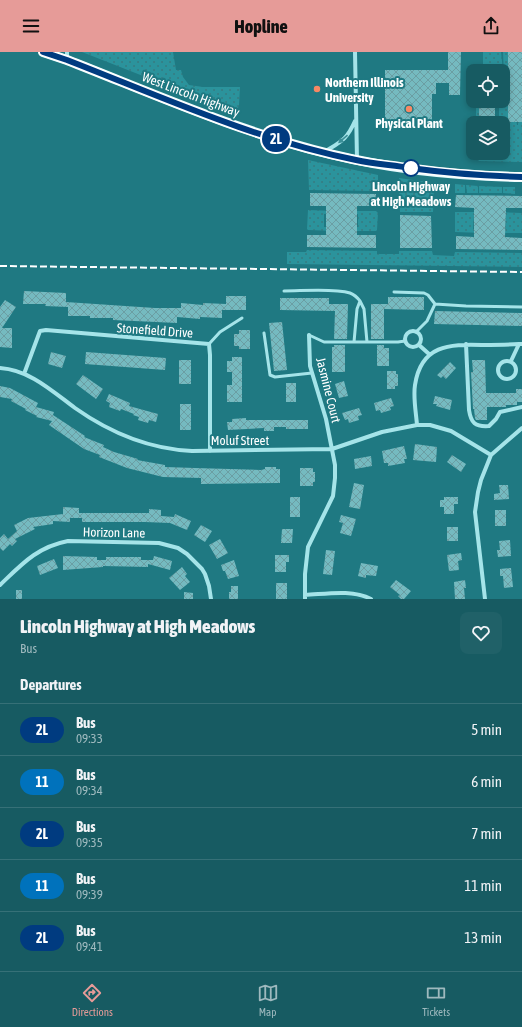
<!DOCTYPE html>
<style>
body{margin:0;font-family:"Asap Condensed",sans-serif;background:#206168;color:#f1f3f6;height:100vh;display:flex;flex-direction:column;font-size:15px;white-space:nowrap}
*{box-sizing:border-box;margin:0}
p{font-size:13px;color:#9eb9be}
.icon{flex:none;width:22px;height:22px;fill:none;stroke:currentColor;stroke-width:2;stroke-linecap:round;stroke-linejoin:round}
.map{position:relative;height:547px;overflow:hidden}
.sheet{display:flex;flex-direction:column;background:#175b62;flex:1}
.sheet>*{flex:none}
.badge{padding:0 8px;border-radius:13px;font-size:14px;line-height:26px}
.buttons{position:absolute;left:466px;top:12px;display:grid;gap:8px}
.buttons a{display:grid;place-items:center;width:44px;height:44px;border-radius:8px;background:#175b62;box-shadow:0 2px 6px #0003;font-size:20px}
.map>.badge{position:absolute;translate:-50% -50%;box-shadow:0 0 0 2px #fff}
h2{padding:0 20px;font-size:15px;line-height:36px}
.round{display:grid;place-items:center;flex:none;width:42px;height:42px;border-radius:8px;background:#206168}
.summary{display:flex;align-items:center;justify-content:space-between;height:68px;padding:0 20px}
h1{font-size:19px;font-weight:800;line-height:30px}
ul{padding:0;list-style:none}
li{display:flex;align-items:center;gap:12px;height:52px;padding:0 20px;border-top:1px solid #367077}
li div{flex:1}
li b{display:block;font-size:15px}
li em{font-style:normal}
li .badge{min-width:44px;font-weight:700;text-align:center}
header{display:flex;justify-content:space-between;align-items:center;height:52px;padding:0 20px;background:#e69b98;color:#111;font-size:18px;font-weight:800}
.menu{display:flex;justify-content:space-around;align-items:center;height:56px;border-top:1px solid #367077;background:#175b62;font-size:11px;color:#9eb9be}
.menu a{display:grid;justify-items:center;gap:2px}
.menu .active{color:#e69b98}
.map>svg:first-child{display:block}
.green{fill:url(#green-dots)}
.building{fill:url(#building-cross-hatch)}
.lines{fill:none;stroke-linecap:round;stroke-linejoin:round}
.lane{stroke:#a5e4e9;stroke-width:3}
.street{stroke:#a5e4e9;stroke-width:4}
.primary{stroke:#e8fbfe;stroke-width:10}
.rail{stroke:#fff;stroke-width:2;stroke-dasharray:7 3;stroke-linecap:butt}
.oneway{fill:#3a8e97}
.line-casing{stroke:#fff;stroke-width:9}
.line{stroke:#003b80;stroke-width:6}
.poi-dot{fill:#f78864;stroke:#1f7982;stroke-width:1.5}
.stop-dot{fill:#fff;stroke:#003b80;stroke-width:2}
.labels{text-anchor:middle;stroke-width:4;stroke-linejoin:round;paint-order:stroke}
.poi-label{font-size:13px;font-weight:bold;fill:#fff;stroke:#1f7982;text-anchor:start}
.street-label{font-size:13px;fill:#fff;stroke:#1f7982}
.stop-label{font-size:13px;font-weight:bold;fill:#fff;stroke:#1f7982}
</style>
<header><svg class="icon" aria-label="menu" viewBox="0 0 24 24"><path d="M4 6h16M4 12h16M4 18h16"/></svg>Hopline<svg class="icon" aria-label="share" viewBox="0 0 24 24"><path d="M12 15V3M7 8l5-5 5 5M5 13v7h14v-7"/></svg></header>
<div class="map">
<svg width="522" height="547" viewBox="0 0 522 547">
<defs>
<pattern id="green-dots" width="8" height="8" patternUnits="userSpaceOnUse"><rect width="8" height="8" fill="#2b939c"/><path d="M2 2h.1M6 6h.1" fill="none" stroke="#377a80" stroke-width="1.8" stroke-linecap="round"/></pattern>
<pattern id="building-cross-hatch" width="8" height="8" patternUnits="userSpaceOnUse"><rect width="8" height="8" fill="#75bac0"/><path d="M0 0l8 8M0 8l8-8" fill="none" stroke="#6b9ea3"/></pattern>
</defs>
<rect width="100%" height="100%" fill="#1f7982"/>
<path class="green" d="M82,0H173L176,18H181L183,25L189,33L203,35H240L239,53L238,56L232,59Z
M483,0H501L503,19H483Z
M503,0H508V25L504,24Z
M503,27H508L517,73H518V70H522V110L479,109L476,105V101H480V105H495L496,101H503V77L509,79V77L503,74V71H500L499,69V49H503Z
M476,49H479V71H476Z
M308,108L378,123V138L376,139L309,138Z
M399,126L434,131L433,160H400Z
M455,132L465,133V141H455Z
M466,133L478,134V141H467Z
M479,134L502,135V141H479Z
M503,135H515V142L503,141Z
M308,158L335,159V161L324,162V175H334L335,179L308,178L307,177Z
M350,159H376L378,161L377,178L376,179H349V176L358,175V162H350Z
M455,160H483V164H474L473,177H483V181L455,180Z
M498,160L522,161V181H498V178L506,177V164H498Z
M307,198L377,199V202H399V199H432L433,203L454,204L455,200L522,201V215L287,212V200H306Z"/>
<path class="building" d="M448,0H461L460,43H449V31H436V42H432V71H385V18H448Z
M508,0H522V70H508Z
M479,49H495V71H479Z
M310,141L376,142V154H357V183H376V196L307,195V183H326V154H310Z
M456,143L522,144V156H506L505,185L522,186V198L456,197V184L474,185V156L455,155Z
M400,163L431,164L432,196H400Z
M24,239L66,241V250L155,256H181V251L203,253V251L226,252V244H246V258H222V266L200,265V267L177,265V271L113,268V266H90V264H68V255L45,254L46,252H23Z
M388,245H424V258L384,257V287H371V252H388Z
M280,246H329V252H348L347,287H334L335,259L280,258Z
M5,248L16,255L2,276H12V296L0,295V255Z
M435,259L522,261V274L434,272Z
M282,270L287,318L274,319L269,271Z
M239,278H250V297H239V294H234V282H239Z
M334,293H345V320H332V295H334Z
M377,293H384V296H389V314H377Z
M51,300L66,304L62,316L48,312Z
M86,300L166,306L165,318L85,312Z
M232,305H242V350H227V333H232V320H227V309H232Z
M179,308H191V332H179Z
M472,308H485L486,341H516V337H522V350H517V353H506V355H487V368H476L475,366L474,357H473L471,320H473Z
M450,310L456,316L446,327L443,324L441,326L437,323Z
M387,319H396V322H398V334H395V337H387Z
M83,323L103,337L96,347L76,332Z
M344,329L348,344L339,346L335,332Z
M286,331H296V350H286Z
M0,334L10,336L38,351L36,355L54,360L53,363L85,384L84,385L104,393L103,395L114,400L138,407L137,408L165,413V415L195,416L261,418L265,417V415H276V417H280V431L201,432V426L163,425L127,416L99,405L100,403L84,397L49,373L52,369L36,365L37,364L25,358L26,357L11,349L12,347L0,345Z
M109,342L130,351L129,354L158,362L156,370L149,368L148,371L138,368L139,365L133,363L134,362L121,357L120,359L109,355L110,351L106,349Z
M435,344L452,348L450,358L436,354L437,352H433Z
M391,346L394,354L390,355L391,358L381,361L380,358L376,359L374,351Z
M180,352H191V378H180Z
M359,356L362,363L358,364L359,368L349,371L348,367L345,368L342,361Z
M246,366V368H308V377H286V375H274V379H264V376L228,378L227,370H232V367Z
M415,392L437,395L436,410L413,408Z
M404,394L407,407H404L405,411L388,414V411H384L382,399Z
M452,403L466,412L461,420L447,410Z
M371,404L372,414L355,417L354,407Z
M300,416H313V420H315V430H313V434H300Z
M354,431L364,433L360,457L349,455Z
M499,433H508L509,447L494,448V442L500,441Z
M290,445H300V465H290Z
M444,445H458V452H454V462H444V455H440V448H444Z
M63,455L79,456V461H149V457L161,458V464L174,465L175,462L191,469L187,478L170,471L145,470H82V466H70V470L53,469V472L33,475L35,477L15,487L17,489L12,494L10,492L3,499L0,496V486L4,482L8,487L17,479L14,473L28,466L63,462Z
M495,458H506V474H495Z
M341,463L356,467L351,484L340,481L343,471L339,470Z
M201,473L212,479L205,490L194,483Z
M447,475H458V489H447Z
M282,477H293L292,491H281Z
M220,487L228,501L217,507L209,493Z
M510,488L511,504L498,505L497,498H500L499,489Z
M326,498L335,499L332,523L323,522Z
M461,501L462,508L458,509L459,518L449,519L447,503Z
M275,503H289V510H286V520H275Z
M63,504L97,505V508H106V505H141V508H153L154,504L172,509L170,518L148,512V515L103,514V515L63,518Z
M54,507L58,516L40,523L37,514Z
M234,508L239,524L228,527L225,519H223L221,513Z
M361,511L378,514L376,524L366,523V526L358,524Z
M182,515L187,522L185,524L190,530L180,538L169,526Z
M511,516L513,535L504,536L503,524H500V517Z
M396,528L411,539L404,547H401L398,544L400,543L390,535Z
M465,528L466,536H464L465,547H455L454,530Z
M276,531H287V547H276Z
M231,534H238V547H229V540H231Z
M16,538H22V547H16Z
M184,540L193,541V547H184Z"/>
<g class="lines">
<path class="lane" d="M284,239C302,239 334,236 350,241C355,243 357,245 360,249
M394,240L424,241L428,243L435,252
M416,280L427,269L435,252L466,254L522,255
M264,281L270,323L275,325L312,321
M309,283L324,290H398L405,289
M354,290L357,257L360,249L364,257L367,290
M209,292L220,280L242,266"/>
<path class="street" d="M67,0V8
M355,0L357,108
M326,99C342,89 347,87 355,69
M405 287a8 8 0 1 1 16 0a8 8 0 1 1-16 0Z
M466,292L469,358C471,371 475,375 489,374L496,367L500,360L522,355
M419,293L429,302
M498 318a9 9 0 1 1 18 0a9 9 0 1 1-18 0Z
M511,309L519,292H522
M0,316C30,318 52,339 75,356C109,380 149,397 192,399L332,397L382,380L417,373H430L451,379L491,403
M24,322L40,279L46,278L209,292L210,303V399
M417,373C416,360 413,345 415,333C421,293 449,292 482,293C494,293 507,293 519,292
M0,533C22,512 37,495 68,489L159,491L178,496L187,502L202,517L205,522L209,534L211,547
M305,543C326,542 352,537 371,547
M305,547V522L308,495L333,444L335,426V413L326,367L310,314L309,283
M485,547L475,460L478,440L481,428L491,403L522,376"/>
<path class="primary" d="M43,0L67,8C154,42 239,80 330,102C391,117 459,124 522,125"/>
<path class="rail" d="M0,214L522,220"/>
</g>
<defs><path id="oneway-solid" d="M-6-.8H1V-3.2L6.5 0L1 3.2V.8H-6Z"/></defs>
<use class="oneway" href="#oneway-solid" transform="translate(343 87) rotate(139)"/>
<g class="lines">
<g class="line-casing">
<path id="line" d="M43,0L67,8C162,45 256,88 356,108C374,112 392,113 410,116C447,121 485,124 522,125"/>
</g>
<use href="#line" class="line"/>
</g>
<g class="poi-dot">
<circle cx="317" cy="37" r="4"/>
<circle cx="409" cy="57" r="4"/>
</g>
<circle class="stop-dot" cx="411" cy="116" r="8"/>
<g class="labels">
<g class="poi-label">
<text x="325" y="35">Northern Illinois<tspan x="325" dy="15">University</tspan></text>
<text x="409" y="76" text-anchor="middle">Physical Plant</text>
</g>
<g class="street-label">
<text transform="translate(191 42) rotate(21)" y="5">West Lincoln Highway</text>
<text transform="translate(155 278) rotate(4)" y="5">Stonefield Drive</text>
<text transform="translate(329 338) rotate(76)" y="5">Jasmine Court</text>
<text x="240" y="393">Moluf Street</text>
<text transform="translate(114 480) rotate(1)" y="5">Horizon Lane</text>
</g>
<g class="stop-label">
<text x="411" y="139">Lincoln Highway<tspan x="411" dy="15">at High Meadows</tspan></text>
</g>
</g>
</svg>
<div class="buttons">
<a><svg class="icon" aria-label="locate" viewBox="0 0 24 24"><circle cx="12" cy="12" r="6"/><path d="M12 2v4M12 18v4M2 12h4M18 12h4"/></svg></a>
<a><svg class="icon" aria-label="layers" viewBox="0 0 24 24"><path d="M12 4l9 5-9 5-9-5zM3 14l9 5 9-5"/></svg></a>
</div>
<b class="badge" style="left:276px;top:87px;background:#003b80;color:#fff">2L</b>
</div>
<section class="sheet">
<div class="summary"><div><h1>Lincoln Highway at High Meadows</h1><p>Bus</p></div><a class="round"><svg class="icon" aria-label="heart" viewBox="0 0 24 24"><path d="M12 20l-8-8c-3-5 5-10 8-4 3-6 11-1 8 4z"/></svg></a></div>
<h2>Departures</h2>
<ul>
<li><span class="badge" style="background:#003b80;color:#fff">2L</span><div><b>Bus</b><p>09:33</p></div><em>5 min</em></li>
<li><span class="badge" style="background:#0072bc;color:#fff">11</span><div><b>Bus</b><p>09:34</p></div><em>6 min</em></li>
<li><span class="badge" style="background:#003b80;color:#fff">2L</span><div><b>Bus</b><p>09:35</p></div><em>7 min</em></li>
<li><span class="badge" style="background:#0072bc;color:#fff">11</span><div><b>Bus</b><p>09:39</p></div><em>11 min</em></li>
<li><span class="badge" style="background:#003b80;color:#fff">2L</span><div><b>Bus</b><p>09:41</p></div><em>13 min</em></li>
</ul>
</section>
<nav class="menu">
<a class="active"><svg class="icon" aria-label="directions" viewBox="0 0 24 24"><path d="M12 3l9 9-9 9-9-9zM9 14v-3h6M13 9l2 2-2 2"/></svg>Directions</a>
<a><svg class="icon" aria-label="map" viewBox="0 0 24 24"><path d="M3 6l6-2 6 2 6-2v14l-6 2-6-2-6 2zM9 4v14M15 6v14"/></svg>Map</a>
<a><svg class="icon" aria-label="tickets" viewBox="0 0 24 24"><path d="M3 7h18v10H3zM15 7v10"/></svg>Tickets</a>
</nav>
